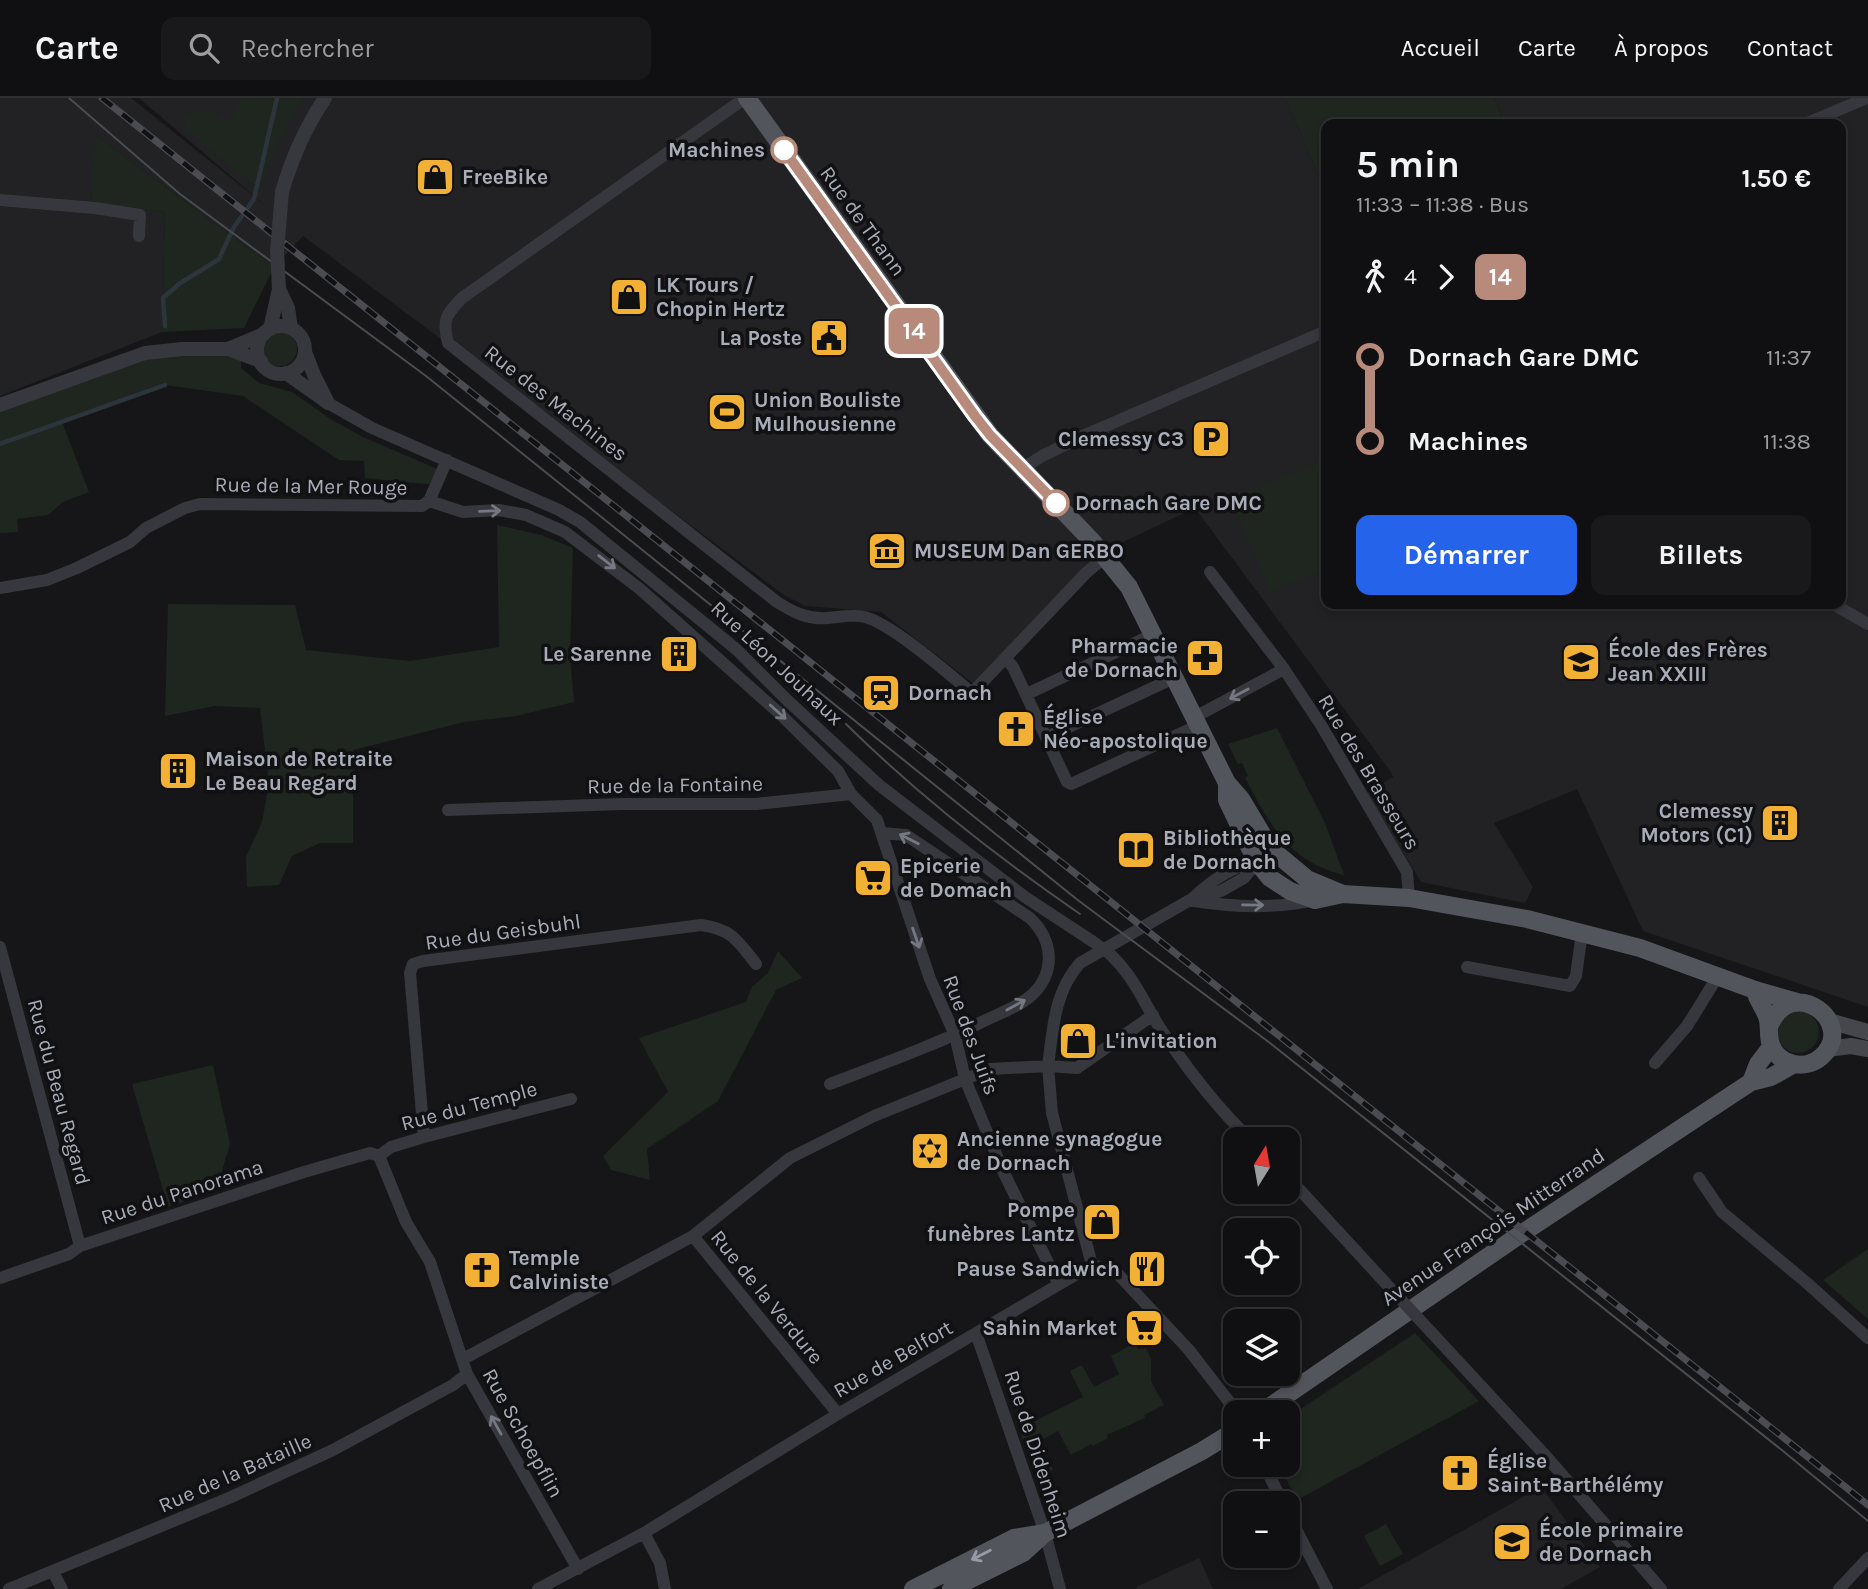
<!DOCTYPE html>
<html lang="fr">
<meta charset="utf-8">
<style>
body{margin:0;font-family:Karla,sans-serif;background:#19191b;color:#f1f3f6;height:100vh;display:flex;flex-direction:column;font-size:26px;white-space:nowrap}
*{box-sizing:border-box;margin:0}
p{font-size:23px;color:#9c9d9f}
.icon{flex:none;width:38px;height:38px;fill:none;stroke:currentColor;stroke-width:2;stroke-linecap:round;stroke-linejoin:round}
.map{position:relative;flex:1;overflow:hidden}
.sheet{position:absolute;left:1321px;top:21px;width:525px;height:490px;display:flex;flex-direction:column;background:#101012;border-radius:14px;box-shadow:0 4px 10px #0003,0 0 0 2px #303032}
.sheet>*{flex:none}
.badge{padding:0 14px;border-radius:10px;font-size:24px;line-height:46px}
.needle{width:46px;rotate:11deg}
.buttons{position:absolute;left:1223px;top:1029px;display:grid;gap:14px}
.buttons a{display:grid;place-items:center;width:77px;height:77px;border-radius:14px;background:#101012;box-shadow:0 4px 10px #0003,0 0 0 2px #303032;font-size:35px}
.map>.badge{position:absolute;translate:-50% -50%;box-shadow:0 0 0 4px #fff}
.legs{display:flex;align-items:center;gap:10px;height:77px;padding:0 35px;font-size:23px}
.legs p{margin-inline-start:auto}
.head{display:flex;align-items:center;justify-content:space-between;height:119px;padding:0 35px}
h1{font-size:38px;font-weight:700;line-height:52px}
.cta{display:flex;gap:14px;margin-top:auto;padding:14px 35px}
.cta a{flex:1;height:80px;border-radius:14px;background:#2563eb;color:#fff;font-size:28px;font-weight:700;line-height:80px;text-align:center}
.cta a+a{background:#19191b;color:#f1f3f6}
ul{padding:0 35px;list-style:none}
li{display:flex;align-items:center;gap:24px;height:84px;font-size:26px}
li i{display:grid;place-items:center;width:10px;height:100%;margin:0 9px;background:currentColor}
li i::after{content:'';width:18px;height:18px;margin:-9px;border:5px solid;border-radius:50%;background:#101012}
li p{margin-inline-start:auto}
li:first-child i{background:linear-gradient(#0000 50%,currentColor 0)}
li:last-child i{background:linear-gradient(currentColor 50%,#0000 0)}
header{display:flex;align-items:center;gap:42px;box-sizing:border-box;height:98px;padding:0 35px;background:#101012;border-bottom:2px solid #303032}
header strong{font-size:33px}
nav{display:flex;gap:38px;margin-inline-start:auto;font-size:24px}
.search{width:490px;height:63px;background:#19191b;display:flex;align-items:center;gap:18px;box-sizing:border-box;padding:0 24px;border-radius:14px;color:#9c9d9f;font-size:26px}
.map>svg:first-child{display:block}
.built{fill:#222225}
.green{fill:#1e261f}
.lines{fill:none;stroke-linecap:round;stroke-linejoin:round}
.stream{stroke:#2c353c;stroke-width:4.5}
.minor{stroke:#37383d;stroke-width:12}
.tertiary{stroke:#37383d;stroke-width:14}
.secondary{stroke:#45474d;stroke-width:16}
.primary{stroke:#53555c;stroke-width:18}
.tram{stroke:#4a4c52;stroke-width:2}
.rail-casing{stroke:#4a4c52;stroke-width:7}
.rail{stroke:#111113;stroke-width:4.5;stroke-dasharray:13;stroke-linecap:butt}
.minor-bridge{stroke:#37383d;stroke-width:12}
.tertiary-bridge{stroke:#37383d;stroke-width:14}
.oneway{stroke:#757881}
.oneway2{stroke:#979ba6}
.line-1-casing{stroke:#fff;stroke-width:16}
.line-1{stroke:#b78a7b;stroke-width:10}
.stop-1-dot{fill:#fff;stroke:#b78a7b;stroke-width:3.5}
.labels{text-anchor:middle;stroke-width:7;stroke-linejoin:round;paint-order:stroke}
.stop-label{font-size:21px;font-weight:bold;fill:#a8adb8;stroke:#111113;text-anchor:end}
.poi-label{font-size:21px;font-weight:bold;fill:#a8adb8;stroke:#111113;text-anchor:start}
.street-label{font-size:21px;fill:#a8adb8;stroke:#111113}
</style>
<header>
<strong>Carte</strong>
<div class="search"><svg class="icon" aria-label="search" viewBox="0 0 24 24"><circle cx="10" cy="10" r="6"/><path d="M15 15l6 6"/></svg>Rechercher</div>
<nav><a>Accueil</a><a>Carte</a><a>À propos</a><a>Contact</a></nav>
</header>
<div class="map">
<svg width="1868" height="1491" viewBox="0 0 1868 1491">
<rect width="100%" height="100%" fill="#161618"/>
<path class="built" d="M0,0H131L266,108L139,0H1285L1326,95V506H1841V26H1505L1494,0H1868V909L1643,833L1577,691L1494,725L1533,789L1525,805L1421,784L1367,695L1393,679L1391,674L1195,410L1125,443L974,586L881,514L805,508L784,497L303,138L274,169L96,38L91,103L165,114L162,234L0,298Z
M1541,1389L1600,1469L1561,1491H1358Z
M1199,1460L1213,1491H1137L1136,1489Z"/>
<path class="green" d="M241,0H303L277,46L260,92L187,33L183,19L204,11L228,23L235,17Z
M1285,0H1494L1505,26H1326V95Z
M95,37L274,169L244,230L162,234L165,114L91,104Z
M263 251a17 17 0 1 1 34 0a17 17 0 1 1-34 0Z
M145,255L241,256V270L259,285L292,294L332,322L363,339L442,373L436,387L365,380L364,363L339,362L243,298L165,287L62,324L89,394L63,404L48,417L17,421L18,434L0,435V307Z
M1326,361V470L1270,494L1231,401Z
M497,427L541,437L573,450L570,558L574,604L516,618L464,624L353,652V745H320L292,758L279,787L247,789L246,759L262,724L269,685L260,610L215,608L165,618L168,506L295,507L306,552L410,563L499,549Z
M1277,630L1325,725L1344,777C1289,764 1270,727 1245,680L1248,678L1242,665L1238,666L1228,646Z
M778,853L802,880L776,892L718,1003L647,1051L650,1082L611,1072L603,1058L668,994L639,940L746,904L752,889L768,875Z
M1777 934a21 21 0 1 1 42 0a21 21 0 1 1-42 0Z
M213,967L230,1046L216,1093L168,1109L132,986Z
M1868,1151V1221L1823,1182Z
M1415,1235L1479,1303L1297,1402L1279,1367H1288V1322L1293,1316Z
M1135,1245L1138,1251L1146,1250L1151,1261V1283L1164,1307L1144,1317L1145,1320L1107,1337L1108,1340L1093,1348L1091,1346L1071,1357L1058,1333L1037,1345L1047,1364H1050L1053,1372L1037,1380L1019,1331L1083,1299L1070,1273L1082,1267L1094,1289L1119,1276L1111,1258Z
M1386,1426L1403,1456L1380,1468L1364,1438Z"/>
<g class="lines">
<path class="stream" d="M165,228L163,200L179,186L219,161L234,129L254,101L277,0
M0,346L165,287"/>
<path class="minor" d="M745,0L462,200C446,217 442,221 448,245L777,504C793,514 808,522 828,520C840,519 853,516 865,519C892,526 949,576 972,595L1085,476L1106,458
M1805,26L1867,0
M0,102L95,110L140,117L139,138
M328,305L372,330L559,412L580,424L736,551L787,602L879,687L1025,799L1092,843
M1023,370L1042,358L1085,337L1326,233
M429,403L463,414L499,412L526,417L565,434L640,491L779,615L838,673L851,696L877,722L930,881L955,937L965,981L1004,1075L1058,1185
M1210,474L1284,571L1321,627L1407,774L1409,800
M0,490L47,482L77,470L130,444L146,430L185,410L200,406L422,408L429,403L447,362
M1833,506L1868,526
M1006,561L1013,569L1067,684L1071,686L1199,627
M1027,596L1152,537
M1195,619L1284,571
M1047,639L1174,580
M448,712L622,706H756L851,696
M1193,800C1212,782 1230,770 1256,763
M1194,803C1233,809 1276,811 1315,802
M0,849L80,1148
M1110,856C1137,882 1144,907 1164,936C1189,973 1218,1011 1250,1041
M1467,869L1570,888L1576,878L1582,834
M1655,965L1687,928L1718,878
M830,986C882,966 935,947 986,922C1001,915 1020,908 1033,896C1056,873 1053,842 1030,820L906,737L882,735
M424,1039L410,875L413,866L423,863L701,827C732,831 738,843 756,866
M379,1058L406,1124L430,1164L467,1276L578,1471
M379,1058L391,1049L424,1039L571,1001
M1288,1079L1391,1191
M1699,1080L1722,1114L1807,1185L1868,1240
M693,1138L838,1316
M1092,1167L1052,1015L1048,968L1077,970L1153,917
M1092,1167L1116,1174L1189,1252L1237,1314
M0,1180L69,1156L80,1148L304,1074L370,1055L379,1058
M976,1235L1045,1435L1060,1491
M1432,1235L1545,1357L1661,1491
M463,1261L693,1138L790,1060L874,1018L990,971L1048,968C1053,931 1054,894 1080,865L1190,802L1221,793L1244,780L1262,758
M1264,1367L1283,1405
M1288,1416L1327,1491
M644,1435L660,1465L665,1491
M53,1474L62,1491
M9,1491L229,1400L333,1352L453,1287L467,1276
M538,1491L644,1435L838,1316L1092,1167
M1839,1491L1868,1460"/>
<path class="tertiary" d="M282,94C292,59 305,30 325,0
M279,191L288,210L291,230
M257 252a24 24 0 1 1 48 0a24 24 0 1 1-48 0Z
M270,231L279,191
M228,251L264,236
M305,254L314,277L328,305
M286,275L327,304
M0,307L145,255L182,251H228L261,263"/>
<path class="secondary" d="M1829,923L1868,934
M1827,951L1851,948L1868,951"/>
<path class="primary" d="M747,0L990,337L1091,442L1129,489L1227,685L1241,701L1271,751L1307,781L1343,796
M1227,685V702L1256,763L1270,780L1290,793L1315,802L1343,796L1409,800L1527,821L1640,850L1755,892L1797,904
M1755,892C1758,904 1761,905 1766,916C1771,926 1767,937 1771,947C1779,967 1805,973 1821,959C1859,926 1791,873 1769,929
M1751,984L1758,966L1771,949
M1262,1314L1515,1140L1751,984L1771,979L1794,966
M913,1491L1014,1440L1045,1435
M951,1491L1023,1455L1045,1435L1202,1353L1236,1332"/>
<path class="tram" d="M69,0L180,96L426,278L1079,803L1270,945L1783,1353L1868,1423
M846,626C918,697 997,759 1080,816"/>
<g class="rail-casing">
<path id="rail" d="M102,0L1868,1407"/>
</g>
<use href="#rail" class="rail"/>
<path class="minor-bridge" d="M1092,843L1110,856
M1391,1191L1432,1235"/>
<path class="tertiary-bridge" d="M279,191L277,153L282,94"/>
</g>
<defs><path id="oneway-shaft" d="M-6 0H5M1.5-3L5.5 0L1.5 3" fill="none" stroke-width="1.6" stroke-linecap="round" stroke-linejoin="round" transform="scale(1.75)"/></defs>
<g class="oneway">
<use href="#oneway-shaft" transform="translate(490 413) rotate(-2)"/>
<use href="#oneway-shaft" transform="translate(607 464) rotate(38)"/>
<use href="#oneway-shaft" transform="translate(1239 596) rotate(152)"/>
<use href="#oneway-shaft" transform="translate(778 614) rotate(42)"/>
<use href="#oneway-shaft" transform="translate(909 741) rotate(-153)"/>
<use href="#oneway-shaft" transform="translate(1253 807) rotate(1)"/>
<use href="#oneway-shaft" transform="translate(916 840) rotate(71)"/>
<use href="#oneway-shaft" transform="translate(1016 907) rotate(-29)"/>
<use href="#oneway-shaft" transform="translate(496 1327) rotate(-119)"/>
</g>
<use class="oneway2" href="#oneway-shaft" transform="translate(981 1457) rotate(153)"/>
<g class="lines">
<g class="line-1-casing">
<path id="line-1" d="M784,52L975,318L990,337L1056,405"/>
</g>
<use href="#line-1" class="line-1"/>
</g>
<defs>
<g id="shop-square" transform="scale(2.0125)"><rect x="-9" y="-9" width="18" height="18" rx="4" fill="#f2b134" stroke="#111113"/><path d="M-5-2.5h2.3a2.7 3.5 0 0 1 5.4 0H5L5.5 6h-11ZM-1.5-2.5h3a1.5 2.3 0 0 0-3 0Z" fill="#111"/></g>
<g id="civic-square" transform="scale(2.0125)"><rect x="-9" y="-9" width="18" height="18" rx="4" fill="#f2b134" stroke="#111113"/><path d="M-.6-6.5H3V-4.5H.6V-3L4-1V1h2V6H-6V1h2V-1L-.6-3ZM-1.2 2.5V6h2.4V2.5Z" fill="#111"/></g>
<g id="stadium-square" transform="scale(2.0125)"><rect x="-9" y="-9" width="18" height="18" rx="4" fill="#f2b134" stroke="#111113"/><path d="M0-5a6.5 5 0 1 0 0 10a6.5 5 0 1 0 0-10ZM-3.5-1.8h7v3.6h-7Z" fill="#111"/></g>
<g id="parking-square" transform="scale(2.0125)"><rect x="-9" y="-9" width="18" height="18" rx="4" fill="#f2b134" stroke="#111113"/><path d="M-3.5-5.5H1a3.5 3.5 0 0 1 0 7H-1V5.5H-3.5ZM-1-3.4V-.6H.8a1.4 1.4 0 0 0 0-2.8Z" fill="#111"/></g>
<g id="museum-square" transform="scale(2.0125)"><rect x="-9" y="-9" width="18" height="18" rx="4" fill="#f2b134" stroke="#111113"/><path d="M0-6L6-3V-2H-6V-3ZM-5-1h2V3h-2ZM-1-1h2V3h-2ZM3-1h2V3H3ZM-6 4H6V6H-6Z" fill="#111"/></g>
<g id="building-square" transform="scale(2.0125)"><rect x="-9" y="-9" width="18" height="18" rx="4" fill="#f2b134" stroke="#111113"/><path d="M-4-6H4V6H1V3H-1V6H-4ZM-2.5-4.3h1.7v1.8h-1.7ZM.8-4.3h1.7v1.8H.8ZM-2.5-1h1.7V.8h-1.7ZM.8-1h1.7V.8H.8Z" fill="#111"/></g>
<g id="pharmacy-square" transform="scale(2.0125)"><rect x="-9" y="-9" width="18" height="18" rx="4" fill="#f2b134" stroke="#111113"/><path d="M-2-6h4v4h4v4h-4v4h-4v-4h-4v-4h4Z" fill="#111"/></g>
<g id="school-square" transform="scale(2.0125)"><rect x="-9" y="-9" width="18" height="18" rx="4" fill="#f2b134" stroke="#111113"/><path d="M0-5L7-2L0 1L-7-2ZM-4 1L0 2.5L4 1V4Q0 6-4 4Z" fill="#111"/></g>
<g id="station-square" transform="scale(2.0125)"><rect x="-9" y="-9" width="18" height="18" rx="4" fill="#f2b134" stroke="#111113"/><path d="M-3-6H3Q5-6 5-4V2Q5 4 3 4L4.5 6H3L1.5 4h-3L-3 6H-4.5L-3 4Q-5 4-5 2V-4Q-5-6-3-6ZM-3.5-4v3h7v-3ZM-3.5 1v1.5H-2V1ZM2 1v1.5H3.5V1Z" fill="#111"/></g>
<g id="church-square" transform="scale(2.0125)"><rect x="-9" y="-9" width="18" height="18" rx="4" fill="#f2b134" stroke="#111113"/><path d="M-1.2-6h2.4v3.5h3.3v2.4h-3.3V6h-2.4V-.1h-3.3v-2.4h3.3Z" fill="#111"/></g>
<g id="library-square" transform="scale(2.0125)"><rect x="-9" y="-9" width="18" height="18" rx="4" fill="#f2b134" stroke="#111113"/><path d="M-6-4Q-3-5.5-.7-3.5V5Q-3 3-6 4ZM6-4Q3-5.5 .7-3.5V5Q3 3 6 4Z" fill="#111"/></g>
<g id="supermarket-square" transform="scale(2.0125)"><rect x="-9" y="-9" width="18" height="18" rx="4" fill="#f2b134" stroke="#111113"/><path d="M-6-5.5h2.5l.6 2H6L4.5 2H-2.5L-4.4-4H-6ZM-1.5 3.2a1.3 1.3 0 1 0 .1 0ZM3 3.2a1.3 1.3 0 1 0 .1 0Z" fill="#111"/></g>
<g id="synagogue-square" transform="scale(2.0125)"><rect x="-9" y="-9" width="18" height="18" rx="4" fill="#f2b134" stroke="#111113"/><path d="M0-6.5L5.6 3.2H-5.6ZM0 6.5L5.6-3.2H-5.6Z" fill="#111"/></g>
<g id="restaurant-square" transform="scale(2.0125)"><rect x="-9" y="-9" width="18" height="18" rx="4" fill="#f2b134" stroke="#111113"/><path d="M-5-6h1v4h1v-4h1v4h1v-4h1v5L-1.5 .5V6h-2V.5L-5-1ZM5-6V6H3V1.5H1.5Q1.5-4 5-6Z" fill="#111"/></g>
</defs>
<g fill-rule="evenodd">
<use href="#shop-square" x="435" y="79"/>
<use href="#shop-square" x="629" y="199"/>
<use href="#civic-square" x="829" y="240"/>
<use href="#stadium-square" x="727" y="314"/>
<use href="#parking-square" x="1211" y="341"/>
<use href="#museum-square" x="887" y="453"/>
<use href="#building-square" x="679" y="556"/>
<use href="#pharmacy-square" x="1205" y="560"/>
<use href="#school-square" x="1581" y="564"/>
<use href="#station-square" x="881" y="595"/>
<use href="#church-square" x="1016" y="631"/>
<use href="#building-square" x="178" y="673"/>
<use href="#building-square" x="1780" y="725"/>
<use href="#library-square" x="1136" y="752"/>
<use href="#supermarket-square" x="873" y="780"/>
<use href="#shop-square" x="1078" y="943"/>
<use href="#synagogue-square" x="930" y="1053"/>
<use href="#shop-square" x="1102" y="1124"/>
<use href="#restaurant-square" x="1147" y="1171"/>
<use href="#church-square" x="482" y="1172"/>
<use href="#supermarket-square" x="1144" y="1230"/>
<use href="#church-square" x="1460" y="1375"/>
<use href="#school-square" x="1512" y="1444"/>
</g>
<g class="stop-1-dot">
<circle cx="784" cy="52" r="12"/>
<circle cx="1056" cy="405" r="12"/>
</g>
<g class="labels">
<g class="stop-label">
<text x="765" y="59">Machines</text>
<text x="1075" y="412" text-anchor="start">Dornach Gare DMC</text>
</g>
<g class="poi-label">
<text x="462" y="86">FreeBike</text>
<text x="656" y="194">LK Tours /<tspan x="656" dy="24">Chopin Hertz</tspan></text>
<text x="802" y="247" text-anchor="end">La Poste</text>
<text x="754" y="309">Union Bouliste<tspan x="754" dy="24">Mulhousienne</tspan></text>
<text x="1184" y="348" text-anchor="end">Clemessy C3</text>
<text x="914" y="460">MUSEUM Dan GERBO</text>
<text x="1178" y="555" text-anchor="end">Pharmacie<tspan x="1178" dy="24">de Dornach</tspan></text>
<text x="1608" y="559">École des Frères<tspan x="1608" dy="24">Jean XXIII</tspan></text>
<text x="652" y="563" text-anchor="end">Le Sarenne</text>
<text x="908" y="602">Dornach</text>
<text x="1043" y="626">Église<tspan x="1043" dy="24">Néo-apostolique</tspan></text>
<text x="205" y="668">Maison de Retraite<tspan x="205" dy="24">Le Beau Regard</tspan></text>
<text x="1753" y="720" text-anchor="end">Clemessy<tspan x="1753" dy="24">Motors (C1)</tspan></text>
<text x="1163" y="747">Bibliothèque<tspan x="1163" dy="24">de Dornach</tspan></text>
<text x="900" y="775">Epicerie<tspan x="900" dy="24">de Domach</tspan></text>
<text x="1105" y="950">L'invitation</text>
<text x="957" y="1048">Ancienne synagogue<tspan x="957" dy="24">de Dornach</tspan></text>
<text x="1075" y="1119" text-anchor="end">Pompe<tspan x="1075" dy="24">funèbres Lantz</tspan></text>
<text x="509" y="1167">Temple<tspan x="509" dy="24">Calviniste</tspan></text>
<text x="1120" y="1178" text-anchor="end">Pause Sandwich</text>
<text x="1117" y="1237" text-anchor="end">Sahin Market</text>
<text x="1487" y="1370">Église<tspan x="1487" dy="24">Saint-Barthélémy</tspan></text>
<text x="1539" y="1439">École primaire<tspan x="1539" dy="24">de Dornach</tspan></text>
</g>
<g class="street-label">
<text transform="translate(863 123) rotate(54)" y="7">Rue de Thann</text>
<text transform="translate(556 305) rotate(38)" y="7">Rue des Machines</text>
<text transform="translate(311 388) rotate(1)" y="7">Rue de la Mer Rouge</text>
<text transform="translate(777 565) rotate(43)" y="7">Rue Léon Jouhaux</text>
<text transform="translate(1369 674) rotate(59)" y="7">Rue des Brasseurs</text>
<text transform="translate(675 687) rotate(-1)" y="7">Rue de la Fontaine</text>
<text transform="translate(503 834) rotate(-8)" y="7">Rue du Geisbuhl</text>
<text transform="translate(971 937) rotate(70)" y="7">Rue des Juifs</text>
<text transform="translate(59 994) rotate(75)" y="7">Rue du Beau Regard</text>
<text transform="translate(469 1008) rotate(-15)" y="7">Rue du Temple</text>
<text transform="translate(182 1094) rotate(-18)" y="7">Rue du Panorama</text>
<text transform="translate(1493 1129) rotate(-34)" y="7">Avenue François Mitterrand</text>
<text transform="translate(767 1199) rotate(51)" y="7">Rue de la Verdure</text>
<text transform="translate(893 1261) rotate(-30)" y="7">Rue de Belfort</text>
<text transform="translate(523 1335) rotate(61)" y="7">Rue Schoepflin</text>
<text transform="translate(1038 1356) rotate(72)" y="7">Rue de Didenheim</text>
<text transform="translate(235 1375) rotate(-24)" y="7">Rue de la Bataille</text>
</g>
</g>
</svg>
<div class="buttons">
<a><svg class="needle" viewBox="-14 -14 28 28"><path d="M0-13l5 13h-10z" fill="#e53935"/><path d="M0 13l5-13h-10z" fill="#9c9d9f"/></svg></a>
<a><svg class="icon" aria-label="locate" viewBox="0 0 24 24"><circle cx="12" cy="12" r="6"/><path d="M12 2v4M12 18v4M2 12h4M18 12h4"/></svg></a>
<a><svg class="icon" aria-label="layers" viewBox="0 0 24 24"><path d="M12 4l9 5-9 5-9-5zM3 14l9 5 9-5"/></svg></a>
<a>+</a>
<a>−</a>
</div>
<b class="badge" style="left:914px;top:233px;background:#b78a7b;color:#fff">14</b>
<section class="sheet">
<div class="head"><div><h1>5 min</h1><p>11:33 – 11:38 · Bus</p></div><b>1.50 €</b></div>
<div class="legs"><svg class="icon" aria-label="walk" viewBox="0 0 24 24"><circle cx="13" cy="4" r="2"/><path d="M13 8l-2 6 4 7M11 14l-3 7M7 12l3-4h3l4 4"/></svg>4<svg class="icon" aria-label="forward" viewBox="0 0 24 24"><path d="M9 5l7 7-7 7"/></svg><b class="badge" style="background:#b78a7b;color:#fff">14</b></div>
<ul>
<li><i style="color:#b78a7b"></i><b>Dornach Gare DMC</b><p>11:37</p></li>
<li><i style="color:#b78a7b"></i><b>Machines</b><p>11:38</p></li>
</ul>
<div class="cta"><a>Démarrer</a><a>Billets</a></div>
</section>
</div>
